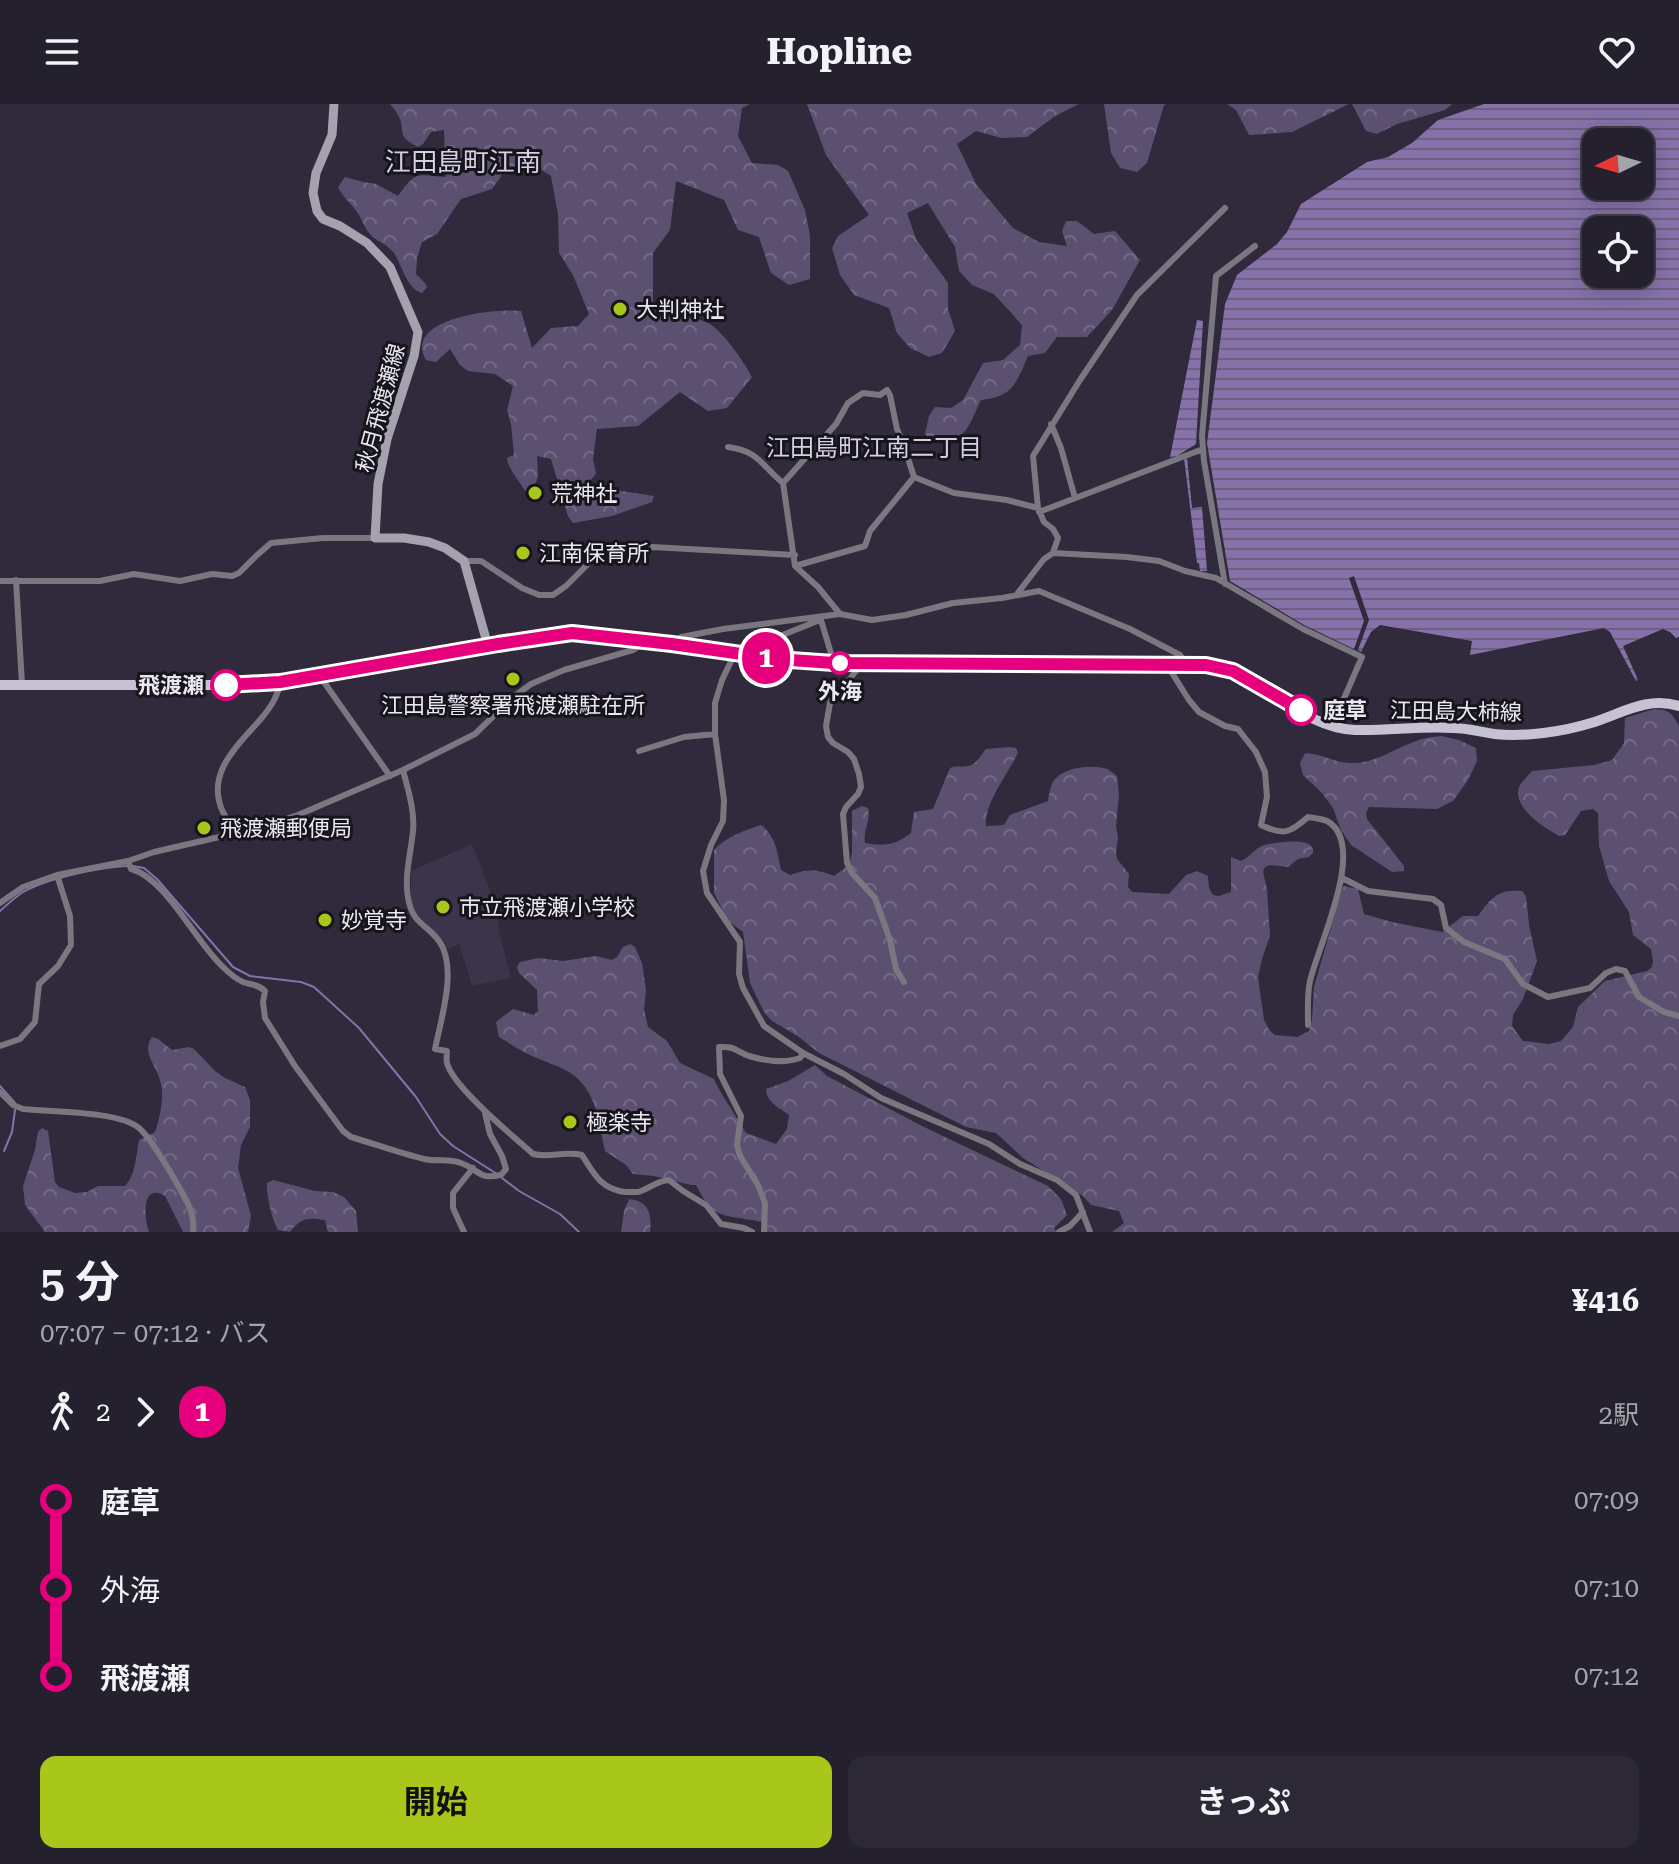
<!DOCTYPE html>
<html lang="ja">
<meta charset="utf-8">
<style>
body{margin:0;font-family:"Roboto Serif","Noto Sans JP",serif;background:#2c2835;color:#f1f3f6;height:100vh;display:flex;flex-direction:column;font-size:30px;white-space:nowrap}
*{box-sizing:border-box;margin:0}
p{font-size:26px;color:#a3a3aa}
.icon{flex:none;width:44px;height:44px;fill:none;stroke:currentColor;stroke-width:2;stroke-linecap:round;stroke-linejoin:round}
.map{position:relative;height:1128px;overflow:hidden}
.details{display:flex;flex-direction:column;background:#24202d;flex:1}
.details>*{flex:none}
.badge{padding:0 16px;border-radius:26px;font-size:28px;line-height:52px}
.needle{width:52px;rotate:265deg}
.buttons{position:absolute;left:1582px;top:24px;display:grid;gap:16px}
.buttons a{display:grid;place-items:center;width:72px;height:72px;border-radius:16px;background:#24202d;box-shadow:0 4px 20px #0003,0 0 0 2px #413e49;font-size:40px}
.map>.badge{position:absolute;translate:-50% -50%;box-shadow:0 0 0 4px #fff}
.legs{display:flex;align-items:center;gap:12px;height:88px;padding:0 40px;font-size:26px}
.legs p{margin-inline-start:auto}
.summary{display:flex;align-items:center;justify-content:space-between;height:136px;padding:0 40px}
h1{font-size:44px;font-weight:700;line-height:60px}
.cta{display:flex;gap:16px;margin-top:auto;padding:16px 40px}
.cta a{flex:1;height:92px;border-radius:16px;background:#a9c71a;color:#111;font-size:32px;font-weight:700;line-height:92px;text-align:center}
.cta a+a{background:#2c2835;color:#f1f3f6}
ul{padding:0 40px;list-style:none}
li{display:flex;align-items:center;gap:28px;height:88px;font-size:30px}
li i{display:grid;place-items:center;width:12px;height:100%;margin:0 10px;background:currentColor}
li i::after{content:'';width:20px;height:20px;margin:-10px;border:6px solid;border-radius:50%;background:#24202d}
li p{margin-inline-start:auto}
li:first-child i{background:linear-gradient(#0000 50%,currentColor 0)}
li:last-child i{background:linear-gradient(currentColor 50%,#0000 0)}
header{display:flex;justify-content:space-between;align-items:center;height:104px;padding:0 40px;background:#24202d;font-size:36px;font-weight:700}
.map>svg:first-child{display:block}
.built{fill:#3c344a}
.forest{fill:url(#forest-crowns)}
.water{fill:url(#water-rules);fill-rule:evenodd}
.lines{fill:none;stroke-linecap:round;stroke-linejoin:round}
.stream{stroke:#8672a9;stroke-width:2}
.minor{stroke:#7a7780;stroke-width:6}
.secondary{stroke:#a5a1af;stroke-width:9}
.primary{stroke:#c7c1d4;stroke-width:10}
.line-1-casing{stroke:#fff;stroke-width:18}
.line-1{stroke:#e6007e;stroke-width:12}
.poi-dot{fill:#a9c71a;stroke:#17151c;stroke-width:3}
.stop-1-dot{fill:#fff;stroke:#e6007e;stroke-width:4}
.labels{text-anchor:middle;stroke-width:6;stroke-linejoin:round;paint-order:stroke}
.poi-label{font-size:22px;fill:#ebe7f3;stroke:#17151c;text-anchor:start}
.street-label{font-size:22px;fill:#ebe7f3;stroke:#17151c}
.stop-label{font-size:22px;font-weight:bold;fill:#ebe7f3;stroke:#17151c;text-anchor:end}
.neighbourhood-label{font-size:24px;fill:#d6cee5;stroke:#17151c}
.quarter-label{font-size:26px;fill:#d6cee5;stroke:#17151c}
</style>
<header><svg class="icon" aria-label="menu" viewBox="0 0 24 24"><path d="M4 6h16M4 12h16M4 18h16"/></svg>Hopline<svg class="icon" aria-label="heart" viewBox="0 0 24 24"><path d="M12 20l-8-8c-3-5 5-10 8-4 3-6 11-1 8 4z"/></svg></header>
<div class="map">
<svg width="1679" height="1128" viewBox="0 0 1679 1128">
<defs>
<pattern id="forest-crowns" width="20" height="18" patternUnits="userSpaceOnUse" patternTransform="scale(2)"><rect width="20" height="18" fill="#5c5071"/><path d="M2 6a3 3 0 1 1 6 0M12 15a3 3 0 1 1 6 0" fill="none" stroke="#746986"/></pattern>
<pattern id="water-rules" width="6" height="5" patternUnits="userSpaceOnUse" patternTransform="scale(2)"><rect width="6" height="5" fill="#8672a9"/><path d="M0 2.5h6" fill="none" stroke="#6c6083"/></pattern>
</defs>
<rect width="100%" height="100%" fill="#302a3c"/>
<path class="built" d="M472,740L497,804L499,827L511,874L472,882L459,840L448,845L420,816L411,797V767Z"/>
<path class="forest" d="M390,0H750L742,4L738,32L752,59L778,61L788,67L805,106L810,132V175L789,181L771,169L759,133L738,126L724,96L676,77L670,126L653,149V212C670,213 689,212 706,218C721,224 744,258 752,273L727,304L708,307L680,288L638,322L597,325L593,355L596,370L579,389L609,385L654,392L652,398L612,412L573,419L568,412L551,355L537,352L538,372L534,384L525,387C519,376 508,365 507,354L514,351L511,320L507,306L513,282L495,270L468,267L460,261L450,245L436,258L426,256C402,214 496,204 521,207L532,244L551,224L578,222L589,210L573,171L559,149L558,110L551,72L530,59L507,64L492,85L461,95L437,130L422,138L417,154L416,170L425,179L427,183L422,189C407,185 402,161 394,149C386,139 377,138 370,130C364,124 362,114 357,108C350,98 344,95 338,83L345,73L363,78L376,80L398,92C417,66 416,71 446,73L444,26L431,28L423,40L418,43C394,31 407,27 398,11C396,7 393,4 390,0Z
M807,0H1079L1055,12L1027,33L1001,34L976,27L957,40L976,80L1013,124L1039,138L1067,142L1062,127L1066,117H1077L1094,130L1115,127L1140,156L1112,206L1087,233H1057L1045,249L1028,252C1016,279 1013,293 981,296C967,324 968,337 933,338L925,330L929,312L935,303L951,304L963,296L983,259L1003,256L1020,241L1022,221L994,190L972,181L959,167L955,143L928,99L907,109L916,135L948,179V205L955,227L942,249L929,253L910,244L897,229L889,204L854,191L840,171L832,144L838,132L869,111L826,51Z
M1104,0H1167L1164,1L1147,59L1137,68L1120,64L1111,49Z
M1227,0H1349L1292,28L1249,31L1236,6Z
M1352,0H1452L1445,6L1397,20L1377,30L1366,27Z
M1654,605C1670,606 1671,608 1679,622V1128H1112L1124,1119L1119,1107L1091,1101L1083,1092L1023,1054L996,1029L966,1023L819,949L799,933L772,917L764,908L750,879L743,828L727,816L714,789V746C724,734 745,726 761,721C776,733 777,747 781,766L790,771C809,765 815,765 834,772L849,761L852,749V707L862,702L868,704C871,716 863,727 865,739C886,742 894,742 911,729L914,708L933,705L950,664C957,661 961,664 968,662C976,661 981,651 986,645L1010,643L1016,644L1018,649C1008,670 984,699 986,722L1004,721L1010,711L1048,697C1049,691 1050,683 1053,678C1062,663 1092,660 1107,665C1110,666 1115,671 1117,672L1119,691L1116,722L1118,733L1116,749L1117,755L1129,770L1128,783L1132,788L1169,790L1186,771L1197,767L1208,772L1209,784L1213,791L1219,792L1231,788V753L1241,757C1249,754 1254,745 1262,742C1271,739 1306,733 1312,743C1313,744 1313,747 1313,749L1309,753L1298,755L1288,763L1270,761L1265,763L1263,768L1267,785L1270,832L1262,855L1258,873L1264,916L1270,927L1275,931L1297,933L1309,927L1312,916L1314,883L1343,782L1358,785L1364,810L1392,818L1442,828L1463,812H1478C1492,793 1498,785 1522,787L1526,792L1529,821L1537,857L1523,895L1513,911L1512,922L1523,937L1549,940L1561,937L1573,923L1578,903L1605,877L1647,867L1652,863L1653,857L1651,845L1633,831L1629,808L1609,777L1599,742L1598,709L1593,705L1581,707L1565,731L1559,732C1544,724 1512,703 1519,683C1521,678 1528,672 1532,667L1594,661L1612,656L1624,639L1625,614Z
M1441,632L1459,636L1476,644L1477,657L1468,676L1453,697L1437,705L1369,703L1366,709L1367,715L1404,762V767L1392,768L1351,741L1341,726L1333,704L1322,689L1303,671L1300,659L1305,649C1323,650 1337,660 1355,659C1377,658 1396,644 1416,637C1423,634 1433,633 1441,632Z
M630,840L635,843L642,859L646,886L644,905L648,923L667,937L680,959L714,975C722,993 736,1011 746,1029L776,1040L787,1025L789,1011C780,1004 766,998 766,985L788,977L815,961L827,972L922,1022L1048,1082L1061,1095L1067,1111L1054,1124L1056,1128H762L765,1119C749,1113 722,1116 710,1103C704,1097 700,1088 696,1081H691L654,1072L633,1070L626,1061L605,1047C601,1030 599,1009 591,993C577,963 551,962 526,949C516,944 508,938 499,933L496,918L513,905L534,911L538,907L537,886L519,869L517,863L520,858L538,854L563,857L596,852L612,856L617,853L623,843Z
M152,933L158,935L172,946L189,943L194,945L215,967L225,974L245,983L250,996V1023L241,1041L238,1064L251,1112L248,1128H183L165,1092C141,1078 144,1114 149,1128H45L25,1101L23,1082L35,1046L38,1028L42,1024L48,1027L55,1078L59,1083L75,1089L87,1088L98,1082H125C136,1070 136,1052 139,1036L155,1028C160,1013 165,992 160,976C156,961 141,948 152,933Z
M273,1076L315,1087L333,1088L344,1093L356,1107L358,1128H328L325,1116C307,1114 302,1113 290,1128L278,1126C272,1116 266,1091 267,1079Z
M629,1095C649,1097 652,1110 650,1128H621L624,1107Z"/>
<path class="water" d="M1484,0H1679V533L1676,534L1670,528L1663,525L1623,542L1638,576L1636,577L1610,528L1604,524L1470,551L1472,537L1380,521L1371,528L1361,548L1358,546L1369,516L1354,472L1349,474L1364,517L1354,545L1304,521L1230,477L1207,339L1225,200L1237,171L1277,140L1287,128L1301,100L1367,58L1388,53L1412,39L1438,16ZM1640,38V82H1596V38ZM1640,126V170H1596V126Z
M1197,216L1203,217L1196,340L1177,352L1170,353Z
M1187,353L1192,404L1202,403L1207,467H1200L1199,459H1197L1184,354Z"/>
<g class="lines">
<path class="stream" d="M133,762L144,764L157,775L233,863L250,872L301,878L314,883L359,924L416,993L440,1030L453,1042L497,1070
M0,807C8,800 16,792 25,787C49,774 100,763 127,762
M0,982L15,999
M4,1047L12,1028L15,1006
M502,1074L519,1087L560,1110L579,1128"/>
<path class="minor" d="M1225,104L1137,191L1080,276L1033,352L1038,404L1044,418L1053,425L1058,434L1053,449L1127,453L1159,457L1185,467L1216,474L1303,525L1362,553L1332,622
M1051,320L1061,344L1075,394
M728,343C759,347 761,361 783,379
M1039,408L1203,345
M464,457H481L522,484L539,491H553L566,482L599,449L608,445L652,443L795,451
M795,462L865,442L870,427L914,373
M16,476L22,581
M0,477H100L134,470L180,477L212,470L232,472L239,469L256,452L271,439L323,434H375
M1225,480L1204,357L1202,332L1216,172L1255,142
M1017,490L1044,455L1053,449
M840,510L818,483L795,462L783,379L836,320L848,299L863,289L880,291L887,286L890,291L897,325L903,339L914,373L954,389L1007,396L1038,404
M820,513L834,559
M672,540L681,533L723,525L840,510L872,516L906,511L953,499L1002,494L1039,487L1130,525L1180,551L1186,560
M735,549L722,576L715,599V630L724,696L723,717L711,741L703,767L707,789L740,838L739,870L743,884L764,922L803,949L844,970L881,994L989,1040L1020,1060L1057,1076L1076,1091L1090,1128
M745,550L770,536L820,516
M862,559L846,580L834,590L830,599L826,622L828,633L833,639L848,648L854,655L859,670L861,683L858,690L846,703L843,710L847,759L852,769L875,794L890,836L896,865L904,878
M1167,561L1189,596L1199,608L1225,622L1238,625L1256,648L1265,668L1267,693L1261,721C1284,732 1290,729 1308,713C1314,714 1322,715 1327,717C1369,740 1317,844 1310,877C1307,890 1308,907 1308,921
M319,571L390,672
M639,647L684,633L715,630
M403,666C408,686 415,707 413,727C411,748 404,772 408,794C413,821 426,819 439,837C458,863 441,915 435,945L447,947C447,951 446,955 447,959C453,983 513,1032 533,1050C549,1054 565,1047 582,1051C594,1070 601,1085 625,1088C626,1088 637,1088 638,1088C649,1085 656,1077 669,1076L683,1087L706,1101L721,1120L744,1124L752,1128
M236,729C232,722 226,715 223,708C205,670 237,642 260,616C270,604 278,593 280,578
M128,757L131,765C166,774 196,839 223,863C228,868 236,875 243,878C251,881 258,880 265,887L263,898L265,914L295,962L343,1027L351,1033C375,1040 399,1049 424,1055C436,1058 449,1054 461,1059C481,1066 477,1076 501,1071L506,1065L502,1052L490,1030L485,1009
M1342,774L1368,787L1433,795L1441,801L1446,824L1464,838L1505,855L1523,880L1548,893L1590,884L1606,869L1616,865L1625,867L1639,893L1664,908L1679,912
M0,799L23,783L57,771L128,757L154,748L259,724L298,711L403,666L475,630L512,594L531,580L564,566L633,546L644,538
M0,942L20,935L35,918L39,880L58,862L71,841L70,812L57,771
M0,988L13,1001L23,1005C51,1008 119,1007 139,1024C151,1034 167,1063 175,1076C184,1093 196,1108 193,1128
M464,1128L453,1104V1089L473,1064
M764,1128L765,1099L758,1081L740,1052L737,1041L741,1012L720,970L719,943C736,942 735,947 749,952C766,957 783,960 800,954L803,949
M1059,1128L1070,1122L1083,1108"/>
<path class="secondary" d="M334,0L332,31L316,69L313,89L317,107L323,115L340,122L367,139L390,163L418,228L414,252L387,335L378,380L375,434H404L429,438L445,444L464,457L488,542"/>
<path class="primary" d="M0,581H223L280,578L498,540L572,529L672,540L776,555L834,559L1206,561C1260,568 1300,624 1355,626C1387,627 1420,622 1453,624C1467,624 1481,628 1495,630C1525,633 1562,628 1591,619C1621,610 1646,592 1679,602"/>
</g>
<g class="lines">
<g class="line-1-casing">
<path id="line-1" d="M226,581L280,578L498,540L572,529L672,540L776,555L834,559L1206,561L1233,567L1301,606"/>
</g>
<use href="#line-1" class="line-1"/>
</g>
<g class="poi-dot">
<circle cx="620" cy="205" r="8"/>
<circle cx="535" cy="389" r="8"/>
<circle cx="523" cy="449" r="8"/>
<circle cx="513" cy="575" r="8"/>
<circle cx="204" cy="724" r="8"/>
<circle cx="443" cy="803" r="8"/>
<circle cx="325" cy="816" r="8"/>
<circle cx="570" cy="1018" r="8"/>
</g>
<g class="stop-1-dot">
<circle cx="840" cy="559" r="10"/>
<circle cx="226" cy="581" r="14"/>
<circle cx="1301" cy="606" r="14"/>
</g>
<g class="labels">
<g class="poi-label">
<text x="636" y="213">大判神社</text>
<text x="551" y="397">荒神社</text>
<text x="539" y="457">江南保育所</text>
<text x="513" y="609" text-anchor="middle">江田島警察署飛渡瀬駐在所</text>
<text x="220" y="732">飛渡瀬郵便局</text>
<text x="459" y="811">市立飛渡瀬小学校</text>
<text x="341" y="824">妙覚寺</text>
<text x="586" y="1026">極楽寺</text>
</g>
<g class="street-label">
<text transform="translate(380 304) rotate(-75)" y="8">秋月飛渡瀬線</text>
<text transform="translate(1456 607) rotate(1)" y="8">江田島大柿線</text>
</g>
<g class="stop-label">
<text x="204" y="589">飛渡瀬</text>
<text x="840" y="595" text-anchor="middle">外海</text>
<text x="1323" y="614" text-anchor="start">庭草</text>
</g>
<g class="neighbourhood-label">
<text x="874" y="352">江田島町江南二丁目</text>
</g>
<g class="quarter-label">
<text x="463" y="67">江田島町江南</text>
</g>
</g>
</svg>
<div class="buttons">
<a><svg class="needle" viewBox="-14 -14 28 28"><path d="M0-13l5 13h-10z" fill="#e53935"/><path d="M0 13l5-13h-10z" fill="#a3a3aa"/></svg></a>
<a><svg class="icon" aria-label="locate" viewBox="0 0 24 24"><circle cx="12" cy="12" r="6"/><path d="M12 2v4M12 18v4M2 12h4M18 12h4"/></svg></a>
</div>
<b class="badge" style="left:766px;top:554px;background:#e6007e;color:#fff">1</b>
</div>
<section class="details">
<div class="summary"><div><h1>5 分</h1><p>07:07 – 07:12 · バス</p></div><b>¥416</b></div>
<div class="legs"><svg class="icon" aria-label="walk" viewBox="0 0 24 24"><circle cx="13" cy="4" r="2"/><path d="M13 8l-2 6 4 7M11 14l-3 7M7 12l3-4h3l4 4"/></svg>2<svg class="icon" aria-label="forward" viewBox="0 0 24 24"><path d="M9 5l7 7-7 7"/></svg><b class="badge" style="background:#e6007e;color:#fff">1</b><p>2駅</p></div>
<ul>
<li><i style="color:#e6007e"></i><b>庭草</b><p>07:09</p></li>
<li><i style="color:#e6007e"></i><span>外海</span><p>07:10</p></li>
<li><i style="color:#e6007e"></i><b>飛渡瀬</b><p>07:12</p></li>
</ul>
<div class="cta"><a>開始</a><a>きっぷ</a></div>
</section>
